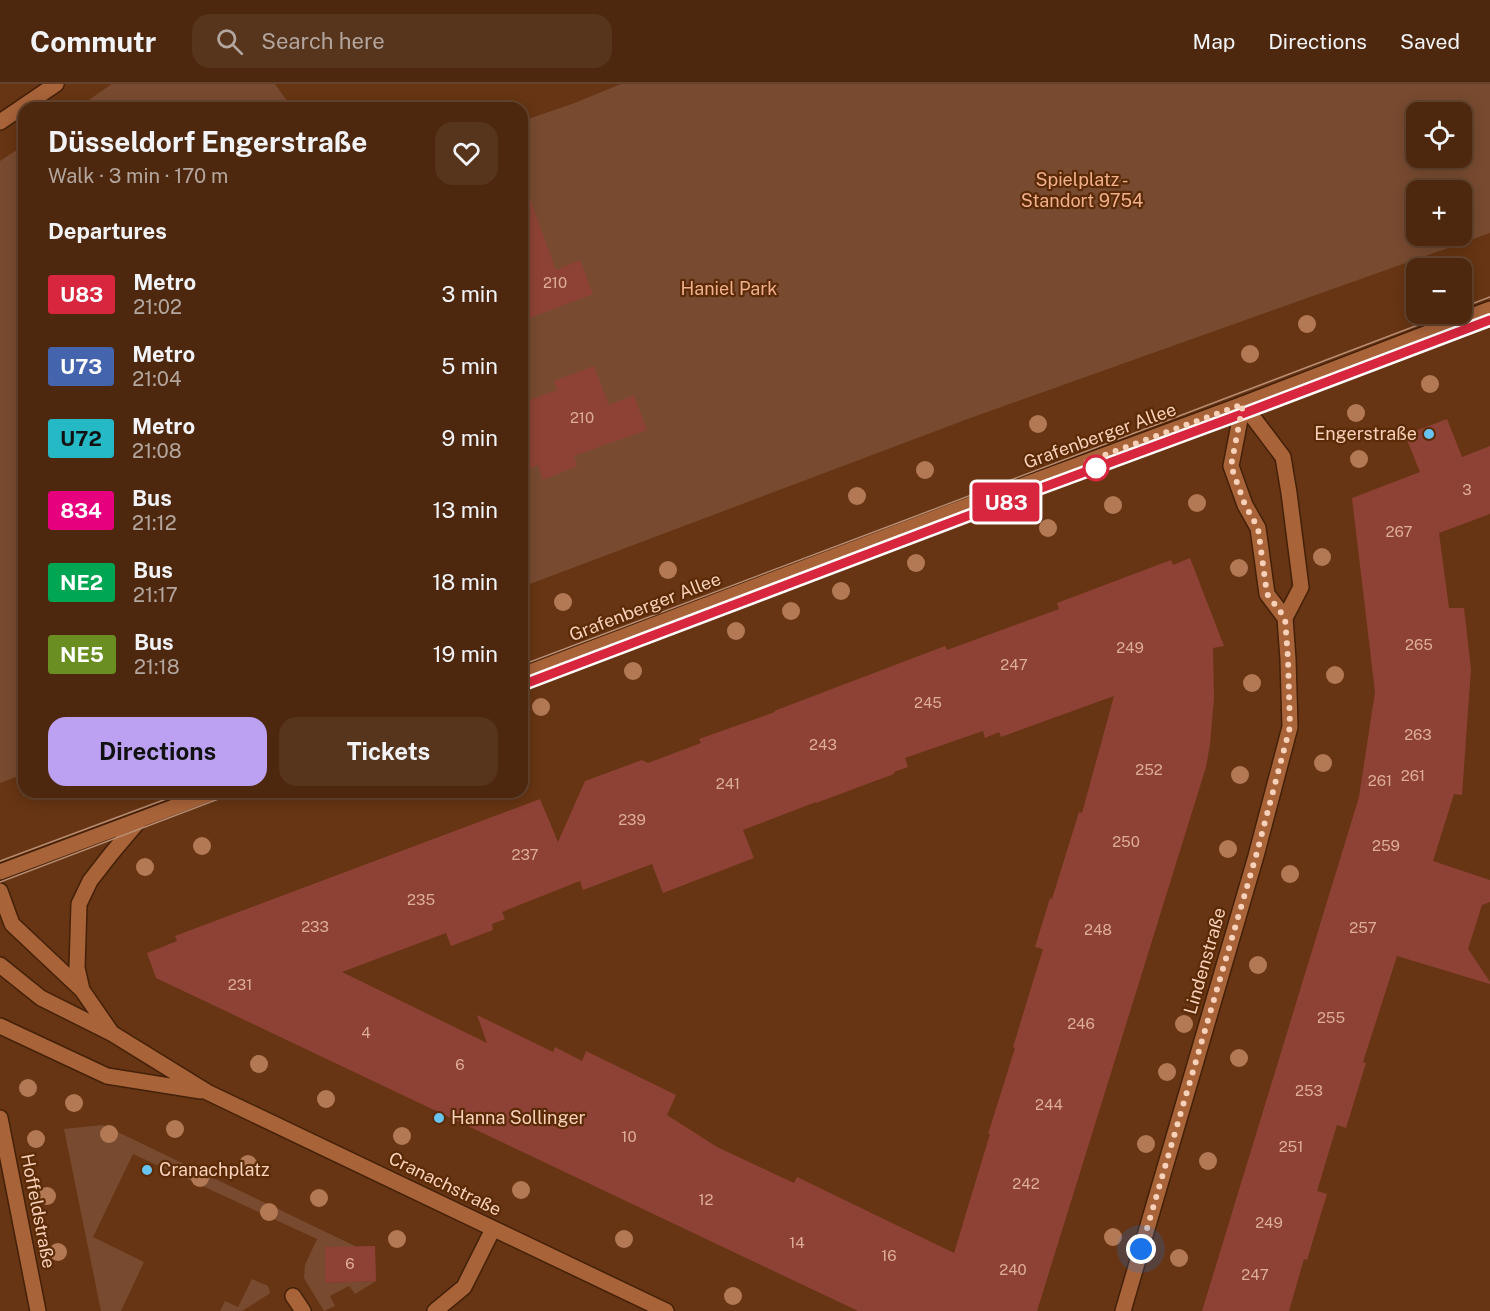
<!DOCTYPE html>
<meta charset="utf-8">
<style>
body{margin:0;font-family:"Public Sans",sans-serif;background:#57341c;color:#f1f3f6;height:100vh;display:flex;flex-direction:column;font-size:22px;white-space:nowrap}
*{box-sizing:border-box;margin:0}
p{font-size:20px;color:#b3a69e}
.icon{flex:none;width:33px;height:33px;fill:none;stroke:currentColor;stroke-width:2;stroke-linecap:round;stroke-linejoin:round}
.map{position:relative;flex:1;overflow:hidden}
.drawer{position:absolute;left:18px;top:18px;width:510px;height:696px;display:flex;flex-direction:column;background:#4d280e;border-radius:18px;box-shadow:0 3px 15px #0003,0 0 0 2px #64442e}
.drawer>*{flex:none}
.badge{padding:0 12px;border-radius:4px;font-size:21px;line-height:39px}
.fabs{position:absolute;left:1406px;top:18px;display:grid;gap:12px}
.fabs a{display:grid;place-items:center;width:66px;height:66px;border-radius:12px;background:#4d280e;box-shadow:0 3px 15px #0003,0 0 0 2px #64442e;font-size:30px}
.you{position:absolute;width:30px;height:30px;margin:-15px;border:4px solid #fff;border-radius:50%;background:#1a73e8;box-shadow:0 0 0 9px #1a73e833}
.map>.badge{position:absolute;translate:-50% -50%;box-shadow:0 0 0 3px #fff}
h2{padding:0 30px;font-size:22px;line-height:54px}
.round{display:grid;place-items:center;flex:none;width:63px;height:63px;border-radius:18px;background:#57341c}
.summary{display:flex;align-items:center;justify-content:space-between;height:102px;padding:0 30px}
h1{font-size:28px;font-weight:700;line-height:45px}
.button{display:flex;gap:12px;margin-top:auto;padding:12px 30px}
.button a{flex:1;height:69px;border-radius:18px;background:#bca0f2;color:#111;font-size:24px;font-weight:700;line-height:69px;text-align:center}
.button a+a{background:#57341c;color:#f1f3f6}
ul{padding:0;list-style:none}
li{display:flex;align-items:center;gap:18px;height:72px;padding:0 30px}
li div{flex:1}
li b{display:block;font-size:22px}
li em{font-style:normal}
li .badge{min-width:66px;font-weight:700;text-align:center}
header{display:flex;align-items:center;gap:36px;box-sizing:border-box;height:84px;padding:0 30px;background:#4d280e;border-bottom:2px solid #64442e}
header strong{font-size:28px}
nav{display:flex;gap:33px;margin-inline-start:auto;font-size:21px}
.search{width:420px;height:54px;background:#57341c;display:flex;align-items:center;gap:15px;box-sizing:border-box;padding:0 21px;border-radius:18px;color:#b3a69e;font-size:22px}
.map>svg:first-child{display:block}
.green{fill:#784b30;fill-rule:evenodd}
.building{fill:#8e4235;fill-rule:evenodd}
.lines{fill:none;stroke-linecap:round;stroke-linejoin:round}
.lane-casing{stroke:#432008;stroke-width:18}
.street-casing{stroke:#432008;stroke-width:18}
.secondary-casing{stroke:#432008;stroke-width:18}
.lane{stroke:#a86339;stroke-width:15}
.street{stroke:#a86339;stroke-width:15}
.secondary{stroke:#a86339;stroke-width:15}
.tram{stroke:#b98d72;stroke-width:1.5}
.tree{fill:#b37955}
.line-casing{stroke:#fff;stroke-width:14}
.line{stroke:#d7263d;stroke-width:9}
.walk{stroke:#f8d1bb;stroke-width:6;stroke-dasharray:0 10.8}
.poi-dot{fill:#68c4f0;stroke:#5b2a06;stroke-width:2}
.stop-dot{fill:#fff;stroke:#d7263d;stroke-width:3}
.labels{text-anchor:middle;stroke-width:4.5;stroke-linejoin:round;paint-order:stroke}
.number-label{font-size:15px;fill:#dead9a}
.park-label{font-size:18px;fill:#f1b08b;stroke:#5b2a06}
.poi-label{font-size:18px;fill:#f8d1bb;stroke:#5b2a06;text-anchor:start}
.street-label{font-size:18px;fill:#f8d1bb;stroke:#5b2a06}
</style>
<header>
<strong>Commutr</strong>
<div class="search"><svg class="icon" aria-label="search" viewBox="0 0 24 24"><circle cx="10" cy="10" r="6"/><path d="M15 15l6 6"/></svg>Search here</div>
<nav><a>Map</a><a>Directions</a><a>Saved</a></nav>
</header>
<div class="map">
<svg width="1490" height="1227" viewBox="0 0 1490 1227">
<rect width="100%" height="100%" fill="#673513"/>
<path class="green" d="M112,0H275L292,24H77Z
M621,0H1490V149L973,333L522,503V37L572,20ZM1416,28H1461V74H1416ZM1416,106H1461V152H1416Z
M24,61V690L0,699V77Z
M103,1041L357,1163H325V1199L376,1197L355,1210L349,1202L330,1212L335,1222L324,1227L304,1194L305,1181L317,1155L133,1070L93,1153L144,1178L121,1227H101L64,1045Z
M252,1195L268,1202L270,1208L269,1210L242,1227H220L225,1217L238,1223Z"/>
<path class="building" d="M526,104L556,186L580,176L593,210L522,237V105Z
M594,282L609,321L634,311L647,346L574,372L577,382L543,396L538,381L522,387V319L557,306L554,297Z
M1447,335L1462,373L1490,362V430L1439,449L1449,524H1464L1471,585L1462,711L1454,710L1433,777L1490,796V818L1482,821L1468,865L1490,898V900L1397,872L1363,978L1366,979L1346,1044L1337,1041L1317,1107L1327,1110L1307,1176L1304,1175L1289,1227H1202L1359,713L1375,608L1352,414L1420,388L1405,351Z
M1190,474L1224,562L1213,564L1214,614L1210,660L1206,683L1037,1227H858L156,894L147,869L177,857L175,852L540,715L558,758L585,697L642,676L648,679L701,659L699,655L775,628L774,627L945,562L947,566L1059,525L1057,519L1171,476L1173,481ZM1114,612L1082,729L1079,728L1052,815L1050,814L1035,863L1043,865L1013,963L1015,964L988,1050H990L954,1169L797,1093L794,1099L717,1063L667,1031L676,1011L586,967L582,977L555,963L553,968L477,931L487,959L342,888L446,849L451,862L493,846L492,840L505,835L502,828L580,797L583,806L652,780L663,809L754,774L743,746L816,718V719L894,690V688L908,683L905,674L983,647L985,654L999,648L1001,653Z
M375,1162L376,1197L325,1199V1163Z"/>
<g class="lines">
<g class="lane-casing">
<path id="lane" d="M293,1212L303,1227"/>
</g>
<g class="street-casing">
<path id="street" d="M0,38L56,0
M1243,320L1231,382L1245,421L1258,444L1267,510L1285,534
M0,1034L38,1227
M435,1227L464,1203L493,1145
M1123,1227L1256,772L1290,643L1288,575L1285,534L1301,503L1289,409L1283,373L1243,320"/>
</g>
<g class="secondary-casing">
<path id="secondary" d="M522,591L956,426L1243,320L1490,225
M0,788L214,708
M0,807L12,840L82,906L111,948
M0,881L41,914L113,950L207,1008L666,1227
M82,906L77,884L79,820L90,797L111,770L138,738
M0,942L107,992L201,1007"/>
</g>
<use href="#lane" class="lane"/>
<use href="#street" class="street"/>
<use href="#secondary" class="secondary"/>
<path class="tram" d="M1461,224L1490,213
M522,581L903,437L1447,230
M522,600C845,479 1168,359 1490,236
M0,777L185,708
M0,798L237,708"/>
</g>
<g class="tree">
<circle cx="1307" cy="240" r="9"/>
<circle cx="1250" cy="270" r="9"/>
<circle cx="1430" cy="300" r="9"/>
<circle cx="1356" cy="329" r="9"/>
<circle cx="1038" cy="340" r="9"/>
<circle cx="1359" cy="375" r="9"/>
<circle cx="925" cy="386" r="9"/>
<circle cx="857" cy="412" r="9"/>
<circle cx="1197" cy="419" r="9"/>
<circle cx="1113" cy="421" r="9"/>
<circle cx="1048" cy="444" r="9"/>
<circle cx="1322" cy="473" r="9"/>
<circle cx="916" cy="479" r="9"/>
<circle cx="1239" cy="484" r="9"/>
<circle cx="668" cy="486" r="9"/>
<circle cx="841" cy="507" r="9"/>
<circle cx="563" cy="518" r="9"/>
<circle cx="791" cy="527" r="9"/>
<circle cx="736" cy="547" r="9"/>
<circle cx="633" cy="587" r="9"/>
<circle cx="1335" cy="591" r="9"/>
<circle cx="1252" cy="599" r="9"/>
<circle cx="541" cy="623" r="9"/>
<circle cx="1323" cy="679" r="9"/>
<circle cx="1240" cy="691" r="9"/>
<circle cx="202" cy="762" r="9"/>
<circle cx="1228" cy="765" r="9"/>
<circle cx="145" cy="783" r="9"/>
<circle cx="1290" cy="790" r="9"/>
<circle cx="1258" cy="881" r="9"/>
<circle cx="1184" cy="940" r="9"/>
<circle cx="1239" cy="974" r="9"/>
<circle cx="259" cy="980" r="9"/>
<circle cx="1167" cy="988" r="9"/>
<circle cx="28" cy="1004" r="9"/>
<circle cx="326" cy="1015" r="9"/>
<circle cx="74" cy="1019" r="9"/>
<circle cx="175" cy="1045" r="9"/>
<circle cx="109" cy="1050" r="9"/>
<circle cx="402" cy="1052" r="9"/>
<circle cx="36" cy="1055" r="9"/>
<circle cx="1146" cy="1060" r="9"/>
<circle cx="1208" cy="1077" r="9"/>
<circle cx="248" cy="1080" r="9"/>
<circle cx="200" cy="1094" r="9"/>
<circle cx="521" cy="1106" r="9"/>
<circle cx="47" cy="1112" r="9"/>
<circle cx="319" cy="1114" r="9"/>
<circle cx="269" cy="1128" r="9"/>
<circle cx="1113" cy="1153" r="9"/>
<circle cx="397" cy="1155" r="9"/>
<circle cx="624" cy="1155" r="9"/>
<circle cx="58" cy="1168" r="9"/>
<circle cx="1179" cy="1174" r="9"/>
<circle cx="733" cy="1212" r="9"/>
</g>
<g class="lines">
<g class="line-casing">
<path id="line" d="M522,601L1044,403L1250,327L1490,236"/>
</g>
<use href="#line" class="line"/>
<path class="walk" d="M1096,384L1086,378L1243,320L1231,382L1245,421L1258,444L1267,510L1285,534L1288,575L1290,643L1256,772L1141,1165"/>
</g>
<g class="poi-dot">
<circle cx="1429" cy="350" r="6"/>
<circle cx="439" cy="1034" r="6"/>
<circle cx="147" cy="1086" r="6"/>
</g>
<circle class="stop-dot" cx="1096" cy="384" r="12"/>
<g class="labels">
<g class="number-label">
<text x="555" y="204">210</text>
<text x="582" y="339">210</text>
<text x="1467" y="411">3</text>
<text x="1399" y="453">267</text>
<text x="1419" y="566">265</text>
<text x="1130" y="569">249</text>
<text x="1014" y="586">247</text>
<text x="928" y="624">245</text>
<text x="1418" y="656">263</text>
<text x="823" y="666">243</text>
<text x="1149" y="691">252</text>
<text x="1413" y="697">261</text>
<text x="1380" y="702">261</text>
<text x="728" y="705">241</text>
<text x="632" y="741">239</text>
<text x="1126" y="763">250</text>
<text x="1386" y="767">259</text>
<text x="525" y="776">237</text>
<text x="421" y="821">235</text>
<text x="315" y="848">233</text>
<text x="1363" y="849">257</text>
<text x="1098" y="851">248</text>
<text x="240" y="906">231</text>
<text x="1331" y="939">255</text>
<text x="1081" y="945">246</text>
<text x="366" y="954">4</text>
<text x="460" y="986">6</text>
<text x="1309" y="1012">253</text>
<text x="1049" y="1026">244</text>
<text x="629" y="1058">10</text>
<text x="1291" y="1068">251</text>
<text x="1026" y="1105">242</text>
<text x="706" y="1121">12</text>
<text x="1269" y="1144">249</text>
<text x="797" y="1164">14</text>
<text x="889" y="1177">16</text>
<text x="350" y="1185">6</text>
<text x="1013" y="1191">240</text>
<text x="1255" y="1196">247</text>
</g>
<g class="park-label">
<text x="1082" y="102">Spielplatz -<tspan x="1082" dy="21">Standort 9754</tspan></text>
<text x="729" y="211">Haniel Park</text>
</g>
<g class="poi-label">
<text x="1417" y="356" text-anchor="end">Engerstraße</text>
<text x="451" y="1040">Hanna Sollinger</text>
<text x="159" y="1092">Cranachplatz</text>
</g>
<g class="street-label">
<text transform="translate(1100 352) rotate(-20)" y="6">Grafenberger Allee</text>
<text transform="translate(645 523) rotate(-21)" y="6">Grafenberger Allee</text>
<text transform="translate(1205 877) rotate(-74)" y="6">Lindenstraße</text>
<text transform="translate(445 1100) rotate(26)" y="6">Cranachstraße</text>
<text transform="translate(38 1127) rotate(79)" y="6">Hoffeldstraße</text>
</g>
</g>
</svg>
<div class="fabs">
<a><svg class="icon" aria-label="locate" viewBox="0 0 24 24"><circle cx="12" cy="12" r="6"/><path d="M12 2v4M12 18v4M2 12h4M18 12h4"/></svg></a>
<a>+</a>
<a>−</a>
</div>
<div class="you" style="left:1141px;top:1165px"></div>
<b class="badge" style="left:1006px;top:418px;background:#d7263d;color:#fff">U83</b>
<section class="drawer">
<div class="summary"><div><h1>Düsseldorf Engerstraße</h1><p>Walk · 3 min · 170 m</p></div><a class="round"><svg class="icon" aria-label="heart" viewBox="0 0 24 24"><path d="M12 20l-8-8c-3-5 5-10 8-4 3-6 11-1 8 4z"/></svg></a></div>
<h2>Departures</h2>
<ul>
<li><span class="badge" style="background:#d7263d;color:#fff">U83</span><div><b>Metro</b><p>21:02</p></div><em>3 min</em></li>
<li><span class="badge" style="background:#4465ad;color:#fff">U73</span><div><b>Metro</b><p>21:04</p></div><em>5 min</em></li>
<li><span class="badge" style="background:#25b8c5;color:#111">U72</span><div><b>Metro</b><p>21:08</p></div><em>9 min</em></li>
<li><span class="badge" style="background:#e6007e;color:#fff">834</span><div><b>Bus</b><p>21:12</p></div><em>13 min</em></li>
<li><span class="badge" style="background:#00a651;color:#fff">NE2</span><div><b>Bus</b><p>21:17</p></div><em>18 min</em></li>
<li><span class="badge" style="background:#6b8e23;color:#fff">NE5</span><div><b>Bus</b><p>21:18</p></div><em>19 min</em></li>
</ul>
<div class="button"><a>Directions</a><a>Tickets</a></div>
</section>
</div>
